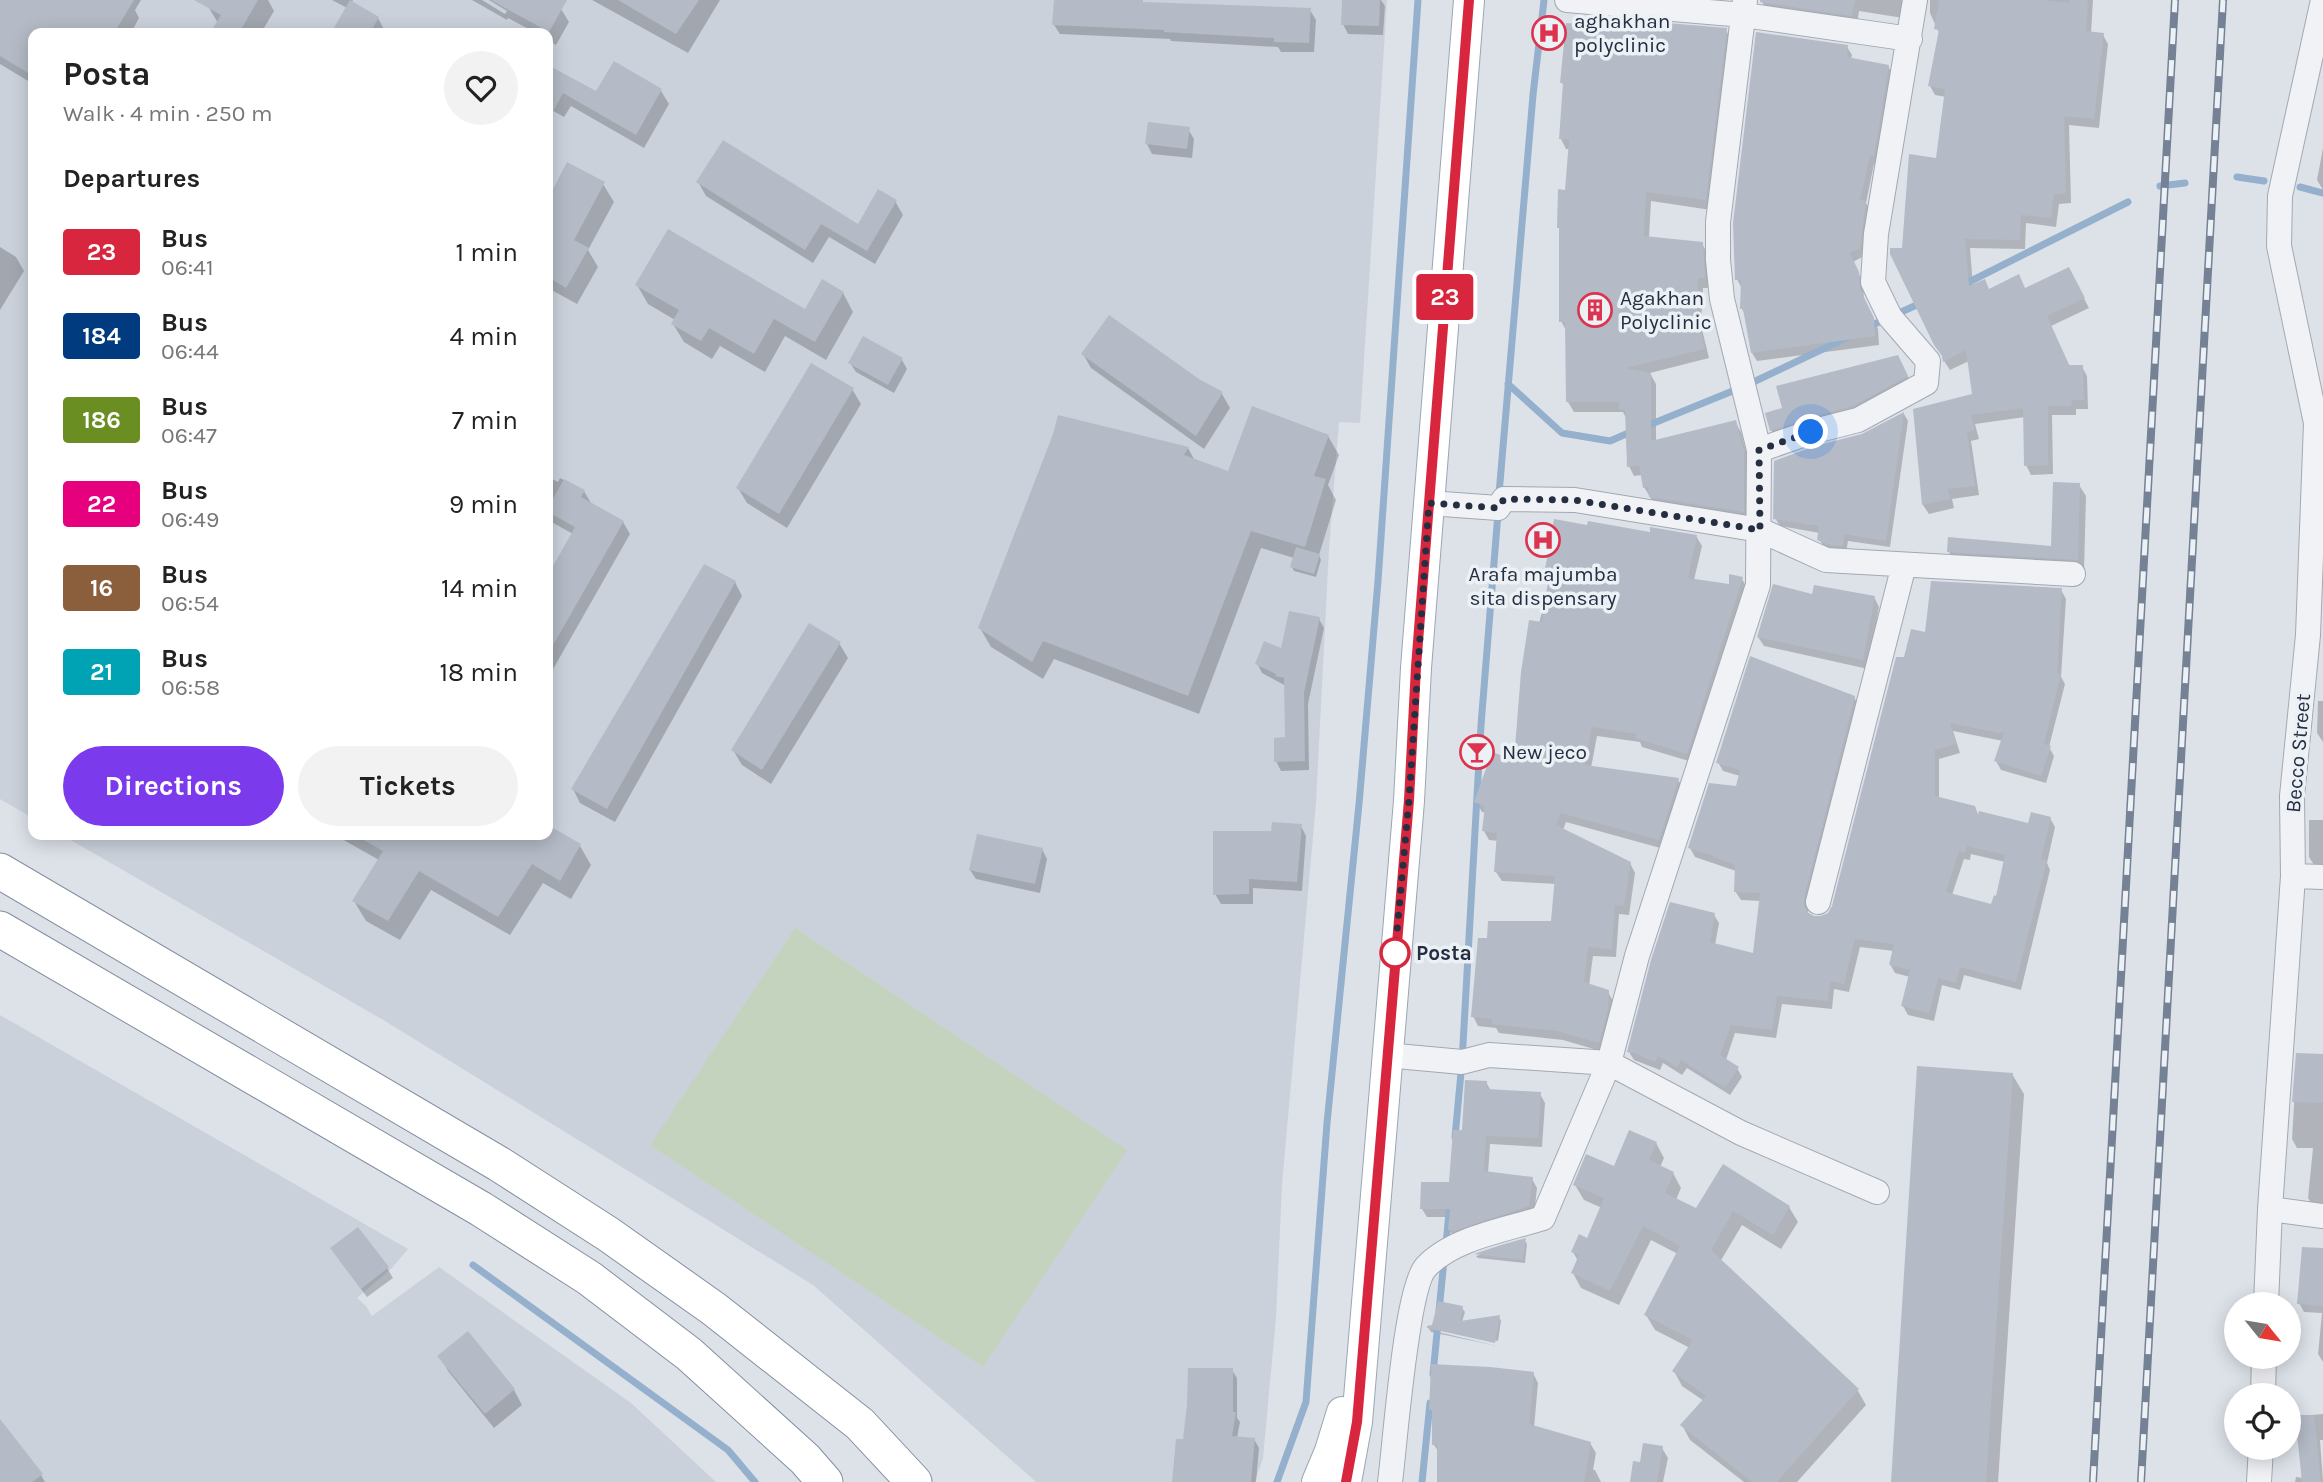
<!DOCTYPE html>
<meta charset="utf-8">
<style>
body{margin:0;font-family:Karla,sans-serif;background:#f2f2f2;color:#222;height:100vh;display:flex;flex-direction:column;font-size:26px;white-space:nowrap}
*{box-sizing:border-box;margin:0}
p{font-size:23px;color:#767676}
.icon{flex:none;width:38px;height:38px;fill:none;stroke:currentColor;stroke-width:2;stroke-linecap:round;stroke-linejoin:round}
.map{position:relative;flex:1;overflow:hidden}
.sheet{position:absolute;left:28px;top:28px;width:525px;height:812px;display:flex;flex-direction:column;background:#fff;border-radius:14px;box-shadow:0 4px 18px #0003}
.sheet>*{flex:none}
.badge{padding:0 14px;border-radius:5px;font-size:24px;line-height:46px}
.needle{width:46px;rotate:120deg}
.tools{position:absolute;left:2224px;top:1292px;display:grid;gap:14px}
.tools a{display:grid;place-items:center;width:77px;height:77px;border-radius:50%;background:#fff;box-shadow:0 4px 18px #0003;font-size:35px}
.you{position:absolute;width:35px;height:35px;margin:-18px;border:5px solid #fff;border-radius:50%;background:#1a73e8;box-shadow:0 0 0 10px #1a73e833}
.map>.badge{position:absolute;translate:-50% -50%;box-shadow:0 0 0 4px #fff}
h2{padding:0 35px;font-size:26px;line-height:63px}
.round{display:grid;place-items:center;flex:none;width:74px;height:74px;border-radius:37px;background:#f2f2f2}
.overview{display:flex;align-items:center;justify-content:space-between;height:119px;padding:0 35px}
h1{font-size:33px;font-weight:700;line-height:52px}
.primary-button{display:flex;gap:14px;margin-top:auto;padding:14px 35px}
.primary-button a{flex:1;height:80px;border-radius:42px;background:#7c3aed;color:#fff;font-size:28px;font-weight:700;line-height:80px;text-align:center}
.primary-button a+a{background:#f2f2f2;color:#222}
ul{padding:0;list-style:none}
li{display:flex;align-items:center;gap:21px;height:84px;padding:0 35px}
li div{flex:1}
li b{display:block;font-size:26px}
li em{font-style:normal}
li .badge{min-width:77px;font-weight:700;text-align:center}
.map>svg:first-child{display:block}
.built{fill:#cbd1db}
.green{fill:#c3d3bd}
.shadow{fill:#0003;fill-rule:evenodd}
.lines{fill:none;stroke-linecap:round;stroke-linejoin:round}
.stream{stroke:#94b0cd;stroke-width:7}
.building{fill:#b4bbc6;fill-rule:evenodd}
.minor-casing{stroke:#a2a9b3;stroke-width:26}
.major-casing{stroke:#9ba6b5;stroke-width:32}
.highway-casing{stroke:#838fa1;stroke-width:37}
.minor{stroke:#f0f2f6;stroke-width:24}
.major{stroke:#fff;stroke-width:30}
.highway{stroke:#fff;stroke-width:35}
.rail-casing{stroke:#758194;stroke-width:8}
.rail{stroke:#ecf1f6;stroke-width:5;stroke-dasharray:16;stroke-linecap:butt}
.line-casing{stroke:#fff;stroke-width:16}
.line{stroke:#d7263d;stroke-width:10}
.walk{stroke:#252f41;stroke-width:7;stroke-dasharray:0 12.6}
.stop-dot{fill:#fff;stroke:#d7263d;stroke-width:3.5}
.labels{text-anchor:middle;stroke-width:7;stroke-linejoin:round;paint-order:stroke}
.poi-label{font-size:21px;fill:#252f41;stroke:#ecf1f6;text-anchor:start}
.street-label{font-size:21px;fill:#252f41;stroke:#ecf1f6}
.stop-label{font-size:21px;font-weight:bold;fill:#252f41;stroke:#ecf1f6;text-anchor:start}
</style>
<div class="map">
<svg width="2323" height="1482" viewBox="0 0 2323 1482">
<rect width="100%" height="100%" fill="#dde2e9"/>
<path class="built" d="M0,0H1387L1360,423L1339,422L1329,549L1316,803L1282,1185L1276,1318L1263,1458L1255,1482H1036L813,1285L385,1021L62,835H548V33H33V818L0,799Z
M0,1015L408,1249L392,1268L357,1298L366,1306L372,1316L439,1267L631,1403L716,1482H0Z"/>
<path class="green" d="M795,928L1127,1150L983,1367L650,1145Z"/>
<path class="shadow" d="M0,0H141L135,10L139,18L131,33H33V84L0,64Z
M213,0H268L274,11L261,33H212L218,23L209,8Z
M332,0H353L351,3L378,18L386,33H333L347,8Z
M472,0H482L505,14L507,11L489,0H546L561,9L569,22L556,45L548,40V33H536L508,18L507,20Z
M592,0H720L688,53Z
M1055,0H1142L1144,4L1310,10L1316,20L1314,52H1281L1278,47L1171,41L1170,39L1060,34L1054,25Z
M1344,0H1381L1385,6L1383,35L1348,34L1343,24Z
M1761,0H1909L1903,18L1859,11L1857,24L1767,11Z
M1930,0H2093L2091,34L2103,35L2108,44L2099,128L2069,125L2071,203L2059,204L2056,227L2026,223L2025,249L1970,248L1973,286L1989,291L2025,290L2074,279L2089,308L2051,326L2070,367H2082L2087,376L2088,409H2076V415H2052L2053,474L2031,475L2026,465L2025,417L1975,424L1979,439L1971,441L1979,495L1952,499L1954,508L1929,514L1923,505L1974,395L1969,361L1950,370L1944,361L1904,250L1937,160L1946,97L1935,95L1930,86L1940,35L1930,13Z
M1581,18L1726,30L1731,40L1711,210L1651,201L1649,238L1702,244L1708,254L1710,288H1703L1701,325L1709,358L1650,373L1656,384V442L1735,422L1741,432L1749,463L1748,521L1656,507L1644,487L1642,475L1634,476L1629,466L1627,420L1623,412H1574L1568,402L1567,332L1561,321L1570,149H1566L1561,139L1565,88L1562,83Z
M1847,47L1852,55L1851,59L1888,66L1893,75L1878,164H1874L1866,203L1870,211L1864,256L1853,262L1863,282L1864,299L1878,329L1879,345L1757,361L1752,353L1746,316L1742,309V289L1737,279Z
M614,64L661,91L669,104L644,148L571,106L564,117L548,108V67L597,94Z
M1188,129L1194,139L1192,158L1152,154L1147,144Z
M2323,148V190L2317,180Z
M567,165L603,184L614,202L588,250L598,267L577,304L548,288V202Z
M698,182L858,226L895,201L903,215L875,264L829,237L813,263L706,196Z
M0,247L16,257L24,271L0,310Z
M637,285L806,311L843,293L853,312L826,360L785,336L765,372L720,346L712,359L684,342L673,324L675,320L648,304Z
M1083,354L1198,381L1222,394L1230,408L1204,449L1091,368Z
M902,360L907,369L894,393L856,372L850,363Z
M1902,364L1911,383L1857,413L1775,437L1771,430Z
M852,389L861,404L787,528L747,503L738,488Z
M1904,414L1908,421L1890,547L1848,541L1846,553L1824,547L1819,539L1820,533L1780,526L1775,518L1863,436Z
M1328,436L1339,455L1328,485L1336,500L1319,555L1321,560L1316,577L1294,571L1292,567L1294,558L1261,548L1199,714L1054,659L1043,679L991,647L980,628L1188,448L1195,461L1229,473Z
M548,477L558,482L560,478L584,491L591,503L623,522L630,534L548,678V579L573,534L548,520Z
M2079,485L2086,496L2084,571L1955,563L1949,552L2053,548Z
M1652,534L1696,536L1702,546L1694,580L1730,586L1742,579L1747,588L1692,762L1642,747L1640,742L1597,736L1591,768L1678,780L1684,789L1664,849L1566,822L1563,830L1630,863L1635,873L1629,915L1619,914L1616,957L1593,956L1589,986L1608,992L1613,1001L1604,1052L1563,1040L1499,1033L1496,1028L1478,1026L1473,1016L1553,923L1556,884L1502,881L1496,872L1498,841L1489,840L1484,831L1486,813L1482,812L1476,802L1515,762L1539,623L1549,587L1545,580Z
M735,582L742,596L615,822L580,803L573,789Z
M2061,590L2066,599L2061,677L2065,684L2049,747L2054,756L2046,783L2001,770L1996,761L2003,741L1953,731L1960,753L1939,759V798L1974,807L1979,816L2030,825L2050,818L2055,827L2047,863L2050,870L2021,990L1964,975L1960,990L1942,985L1934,1021L1908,1015L1903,1006L1910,977L1895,973L1890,964L1894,951L1860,947L1849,992L1834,989L1832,1009L1782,1004L1776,1038L1735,1033L1726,1060L1737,1068L1742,1077L1730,1095L1687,1068L1682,1075L1663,1063L1660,1070L1634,1060L1629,1052L1714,915L1719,923L1715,945L1754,955L1761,901L1741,900L1735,891L1736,871L1695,857L1690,848L1738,788L1740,776L1723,771L1718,762L1854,697L1859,706L1808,908V914L1813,918L1829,914L1834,906L1905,659L1927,634ZM1971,854L2005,862L1997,898L1992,906L1952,895L1964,859L1970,860Z
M1814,596L1874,597L1879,607L1868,669L1764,646L1758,637Z
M1319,619L1324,628L1308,704L1309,770L1281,771L1276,761L1286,739V686L1262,673L1257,663L1283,651Z
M839,643L848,658L771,784L742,765L733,750Z
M2318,701H2323V742L2317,733Z
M2309,820H2323V866L2314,865L2309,857Z
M1301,826L1306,836L1302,891L1253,888V904H1221L1215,894L1273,832Z
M548,827L580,846L591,865L571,899L543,883L510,935L431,890L400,940L366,921L354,901L379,860L335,835H548Z
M1042,849L1047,859L1040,893L976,879L970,870Z
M2297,1055L2323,1056V1209L2313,1207L2308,1198L2313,1148H2297L2292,1139Z
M2012,1074L2024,1094L1998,1482H1893Z
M1486,1082L1491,1091L1540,1094L1545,1103L1542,1147L1490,1144L1488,1174L1532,1179L1537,1188L1534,1215L1455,1239L1450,1230L1451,1217H1427L1422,1209L1450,1184L1464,1132Z
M1656,1143L1664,1158L1660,1167L1673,1173L1681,1188L1676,1200L1696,1211L1789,1207L1798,1222L1781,1249L1742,1225L1720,1262L1858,1391L1866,1405L1797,1482H1744L1690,1440L1682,1425L1704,1401L1682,1386L1674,1371L1690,1348L1655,1330L1646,1315L1678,1254L1651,1240L1619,1305L1581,1288L1573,1273L1578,1261L1573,1252L1587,1240L1602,1208L1584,1200L1575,1185L1614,1168Z
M1525,1241L1527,1244L1525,1263L1478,1258L1476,1256Z
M2323,1250V1362L2318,1354L2322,1313L2304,1312L2299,1303Z
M338,1258L387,1268L393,1278L367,1297Z
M1462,1308L1465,1312L1462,1322L1499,1317L1501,1321L1498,1341L1434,1328V1331L1497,1346L1431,1332L1428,1327Z
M440,1356L514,1390L522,1405L494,1428L448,1371Z
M1232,1370L1237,1378V1418L1240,1422L1237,1438L1254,1439L1259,1448L1256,1482H1174L1184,1441Z
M1533,1373L1538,1383L1534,1428L1590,1443L1596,1453L1593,1470H1595L1601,1482H1439L1440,1454L1434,1445V1415L1431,1409Z
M2323,1414V1440H2320L2323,1482H2295L2296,1477L2303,1478L2297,1416Z
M0,1421L41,1475L45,1482H0Z
M1662,1448L1668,1458L1663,1482H1632Z"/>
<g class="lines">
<path class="stream" d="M2237,177L2264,181
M2160,186L2185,183
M2300,187L2323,193
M1961,286L2128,202
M1868,327L1921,303
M1508,384L1562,433L1610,441L1633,431
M1644,427L1745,386L1848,337
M1499,494L1533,95L1544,0
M1455,1137L1462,1062L1481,725L1498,513
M1446,1245L1450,1201
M473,1265L728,1450L755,1482
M1439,1311L1444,1260
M1433,1374L1438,1323
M1277,1482L1306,1402L1327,1123L1359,804L1378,581L1418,0
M1422,1482L1430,1403"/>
</g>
<path class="building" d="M0,0H134L114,33H33V76L0,56Z
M194,0H258L239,33H210L221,15Z
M350,0L379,17L370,33H331Z
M491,0H567L549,32Z
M618,0H699L676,34Z
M1054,0H1143V2L1311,8L1309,43L1274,42V38L1164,32V30L1052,25Z
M1342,0H1380L1379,26L1341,25Z
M1760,0H1855L1852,16L1760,2Z
M1939,0H2044L2069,3V0H2088L2086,31L2104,33L2094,119L2064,116L2066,193L2054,195L2051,218L2021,215L2020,240L1965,239L1969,286L1985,279L1989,289L2019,274L2025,288L2069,267L2085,298L2047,316L2069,365H2083L2084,400H2071L2072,406H2048V465L2024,466L2023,408L1971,415L1975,430L1967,432L1975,486L1948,489L1950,499L1922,505L1913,409L1972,394L1966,350L1943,362L1942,356L1934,345L1890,254V248H1902L1909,154L1936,158L1945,89L1928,86L1939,30L1934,29Z
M1607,18L1727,28L1706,200L1646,192L1644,236L1703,242L1705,278H1698L1697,314L1705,349L1625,368L1651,373V441L1736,420L1744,452V512L1649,497L1648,487L1643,488L1639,465L1627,467L1625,410L1619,409V402H1566L1565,322H1559V228H1557L1558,189L1565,190L1569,140L1559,139L1563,83H1560L1566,23L1607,26Z
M1756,32L1848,45L1847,57L1889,65L1874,156H1870L1860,200L1866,201L1860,248L1850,253L1859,272L1860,289L1874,318L1875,336L1751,353L1743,309H1740L1741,280H1735L1733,223Z
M614,61L662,89L636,135L563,93L548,121V65L596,91Z
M1148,122L1190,127L1187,149L1145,144Z
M723,140L858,224L878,189L897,200L867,251L821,224L805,250L696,182Z
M567,162L605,182L574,240L589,248L566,288L548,277V199Z
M668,229L805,309L822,279L844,292L815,342L774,319L754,354L709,328L701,341L671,324L679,310L635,285Z
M1109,315L1199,379L1223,392L1196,436L1081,354Z
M863,336L903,358L888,385L848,363Z
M1898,355L1908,376L1853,406L1807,418L1770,431L1765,413L1782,408L1776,386Z
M811,363L854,388L779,514L736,488Z
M1252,406L1329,435L1314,476L1326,479L1305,547L1251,531L1188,696L1043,641L1032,662L978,628L1053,434L1058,415L1189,447L1184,455L1228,471Z
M1904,412L1886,541L1844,534L1843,546L1830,545L1817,540L1819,526L1773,519L1774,461L1815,446L1862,434Z
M564,479L585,490L581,497L624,521L548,654V575L575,527L548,512V508Z
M2053,482L2080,483L2078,560L1947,552L1948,537L2051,546Z
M1554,519L1587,525L1588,521L1650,532V527L1697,535L1688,578L1729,584V574L1743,577L1687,754L1635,738L1636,734L1592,727L1585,765L1679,778L1659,840L1561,813L1556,825L1631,862L1624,906L1615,905L1612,949L1588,947L1584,982L1609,990L1608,1009L1599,1043L1557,1031L1492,1024V1019L1471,1017L1478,938H1487L1488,921H1551L1555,876L1494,872L1497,833L1482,831L1485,806L1474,802L1492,752L1514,760L1521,672L1529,620L1542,622L1548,581L1543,580Z
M1296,547L1320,554L1314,574L1290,567Z
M704,564L736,581L607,809L571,789Z
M1931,581L2062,588L2057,673L2061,674L2044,744L2051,746L2041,776L1994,761L2004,732L1999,733L1950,723L1956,744L1935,750V796L1975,806L1978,815L1979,811L2028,823L2031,812L2051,817L2041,859L2047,860L2016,982L1960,967L1956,983L1938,978L1929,1013L1901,1006L1910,970L1889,965L1894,944L1855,939L1844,984L1830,981L1828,1001L1777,996L1772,1030L1731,1025L1720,1055L1739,1067L1725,1088L1681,1060L1677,1067L1658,1056L1655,1062L1634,1053L1627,1052L1651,960L1670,902L1715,913L1710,942L1753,953L1760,893L1734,892L1735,865L1714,857V856L1688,848L1709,783L1736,786L1740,770L1716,763L1750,656L1855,696L1804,898V905L1807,912L1814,916H1821L1828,913L1832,906L1896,657H1904L1911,629L1925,632ZM1967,846L2005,855L1996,896L1994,895L1991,904L1946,892L1959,851L1965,853Z
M1773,584L1812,594L1814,585L1875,596L1863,660L1757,637Z
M1289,611L1320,617L1304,693L1305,761L1274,762V738L1285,737L1284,678L1275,676L1276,674L1255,664L1264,641L1281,648Z
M809,623L841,642L762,770L731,750Z
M1272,822L1302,824L1297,882L1249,879V894L1213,895V831H1271Z
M548,825L581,844L560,881L532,864L498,917L419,871L388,921L352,901L383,851L355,835H548Z
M977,834L1043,848L1035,884L969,870Z
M2296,1053L2323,1054V1103L2292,1102Z
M1917,1066L2013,1073L1986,1482H1891Z
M1465,1080L1487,1081V1089L1541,1092L1538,1138L1486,1136L1484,1171L1533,1177L1529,1206L1454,1231L1448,1230L1450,1209H1420L1421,1182H1449L1453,1130H1462Z
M1629,1130L1657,1142L1649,1160L1674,1172L1665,1193L1696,1208L1723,1164L1790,1206L1773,1235L1733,1211L1711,1250L1859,1389L1777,1482H1752L1680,1425L1706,1396L1672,1371L1693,1340L1644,1315L1680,1246L1643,1226L1610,1291L1571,1273L1579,1255L1571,1252L1579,1234L1587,1238L1604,1198L1573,1185L1586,1154L1614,1166Z
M358,1227L389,1267L361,1289L330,1248Z
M1526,1238L1523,1260L1474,1254L1501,1245Z
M2302,1247L2323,1248V1306L2297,1304Z
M1438,1301L1463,1306L1460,1321L1500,1315L1495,1343L1427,1328V1326L1432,1325Z
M468,1331L515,1389L485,1414L437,1356Z
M1431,1364L1490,1367L1534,1372L1529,1424L1591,1442L1584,1482H1437V1445H1432V1410H1429Z
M1188,1368H1233V1412H1236L1232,1436L1255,1438L1251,1482H1172L1176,1439H1183L1187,1405Z
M2295,1415H2314L2321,1482H2302Z
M0,1419L43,1474L32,1482H0Z
M1643,1443L1663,1446L1657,1482H1630L1633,1461L1640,1462Z"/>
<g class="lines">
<g class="minor-casing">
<path id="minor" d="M1567,0L1744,15L1910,39
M1759,450L1811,432L1858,420L1926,383L1928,361L1890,317L1873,282L1876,234L1915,0
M1429,503L1498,508L1504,499L1575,500L1760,530L1826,560L2073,574
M2293,876L2323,877
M1818,902L1904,565
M1386,1055L1462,1062L1489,1055L1609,1063L1741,1133L1877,1192
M2270,1209L2323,1216
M2266,1304L2270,1209L2293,876L2292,796L2308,635L2316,423L2279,246L2280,196L2323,0
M2263,1395L2264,1356
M1390,1482C1395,1445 1406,1288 1426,1267C1453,1238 1505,1230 1543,1218L1609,1063L1637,956L1758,585L1759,450L1722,299L1718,260V222L1745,0
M2259,1482L2261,1447"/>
</g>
<g class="major-casing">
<path id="major" d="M1317,1482L1330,1451L1342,1412
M1346,1482L1357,1422L1409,801L1416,668L1469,0"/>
</g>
<g class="highway-casing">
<path id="highway" d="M0,871L499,1164L608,1234L714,1309L860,1424L914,1482
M0,929L481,1209L589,1278L689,1354L805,1459L825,1482"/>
</g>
<use href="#minor" class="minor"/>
<use href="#major" class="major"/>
<use href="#highway" class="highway"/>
<g class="rail-casing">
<path id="rail" d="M2093,1482L2175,0
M2141,1482L2223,0"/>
</g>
<use href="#rail" class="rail"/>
</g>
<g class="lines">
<g class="line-casing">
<path id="line" d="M1346,1482L1357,1422L1409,800L1416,667L1469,0"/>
</g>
<use href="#line" class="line"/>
<path class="walk" d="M1395,953L1409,800L1429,503L1498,508L1504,499L1575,500L1760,530L1759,450L1811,432"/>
</g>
<defs>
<g id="hospital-ring" transform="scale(1.75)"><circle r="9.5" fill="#ecf1f6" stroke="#dc334f" stroke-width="1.5"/><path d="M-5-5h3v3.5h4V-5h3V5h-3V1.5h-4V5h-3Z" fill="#dc334f"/></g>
<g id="building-ring" transform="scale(1.75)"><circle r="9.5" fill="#ecf1f6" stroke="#dc334f" stroke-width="1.5"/><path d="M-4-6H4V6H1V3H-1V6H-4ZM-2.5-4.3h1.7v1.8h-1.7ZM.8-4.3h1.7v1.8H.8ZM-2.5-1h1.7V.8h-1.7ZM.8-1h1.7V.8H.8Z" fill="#dc334f"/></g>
<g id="bar-ring" transform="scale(1.75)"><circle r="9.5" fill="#ecf1f6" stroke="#dc334f" stroke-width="1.5"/><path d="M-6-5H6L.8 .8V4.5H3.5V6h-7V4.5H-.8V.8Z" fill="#dc334f"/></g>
</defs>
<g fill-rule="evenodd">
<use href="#hospital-ring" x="1549" y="33"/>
<use href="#building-ring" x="1595" y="310"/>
<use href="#hospital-ring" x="1543" y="540"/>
<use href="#bar-ring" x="1477" y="752"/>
</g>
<circle class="stop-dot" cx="1395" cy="953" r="14"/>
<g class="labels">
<g class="poi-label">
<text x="1574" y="28">aghakhan<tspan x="1574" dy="24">polyclinic</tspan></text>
<text x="1620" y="305">Agakhan<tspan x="1620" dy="24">Polyclinic</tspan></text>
<text x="1543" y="581" text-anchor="middle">Arafa majumba<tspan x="1543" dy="24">sita dispensary</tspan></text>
<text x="1502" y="759">New jeco</text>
</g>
<g class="street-label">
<text transform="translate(2298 753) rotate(-85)" y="7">Becco Street</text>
</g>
<g class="stop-label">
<text x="1416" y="960">Posta</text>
</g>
</g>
</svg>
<div class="tools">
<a><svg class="needle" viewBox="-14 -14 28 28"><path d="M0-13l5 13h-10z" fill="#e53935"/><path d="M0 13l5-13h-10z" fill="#767676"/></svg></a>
<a><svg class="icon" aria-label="locate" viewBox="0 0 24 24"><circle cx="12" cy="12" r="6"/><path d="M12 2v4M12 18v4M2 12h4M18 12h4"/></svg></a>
</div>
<div class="you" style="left:1811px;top:432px"></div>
<b class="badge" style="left:1445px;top:297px;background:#d7263d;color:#fff">23</b>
<section class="sheet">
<div class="overview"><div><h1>Posta</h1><p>Walk · 4 min · 250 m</p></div><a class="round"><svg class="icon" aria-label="heart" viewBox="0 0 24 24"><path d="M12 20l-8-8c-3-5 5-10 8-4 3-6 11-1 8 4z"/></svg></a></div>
<h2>Departures</h2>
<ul>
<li><span class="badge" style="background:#d7263d;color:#fff">23</span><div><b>Bus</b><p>06:41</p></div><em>1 min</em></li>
<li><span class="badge" style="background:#003b80;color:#fff">184</span><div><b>Bus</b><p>06:44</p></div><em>4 min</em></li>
<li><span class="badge" style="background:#6b8e23;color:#fff">186</span><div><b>Bus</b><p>06:47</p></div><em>7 min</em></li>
<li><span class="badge" style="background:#e6007e;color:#fff">22</span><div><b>Bus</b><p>06:49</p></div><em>9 min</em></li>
<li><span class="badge" style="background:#8b5e3c;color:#fff">16</span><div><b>Bus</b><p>06:54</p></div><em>14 min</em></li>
<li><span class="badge" style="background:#00a3b4;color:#fff">21</span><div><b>Bus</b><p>06:58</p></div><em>18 min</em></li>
</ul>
<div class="primary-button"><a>Directions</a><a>Tickets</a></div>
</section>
</div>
